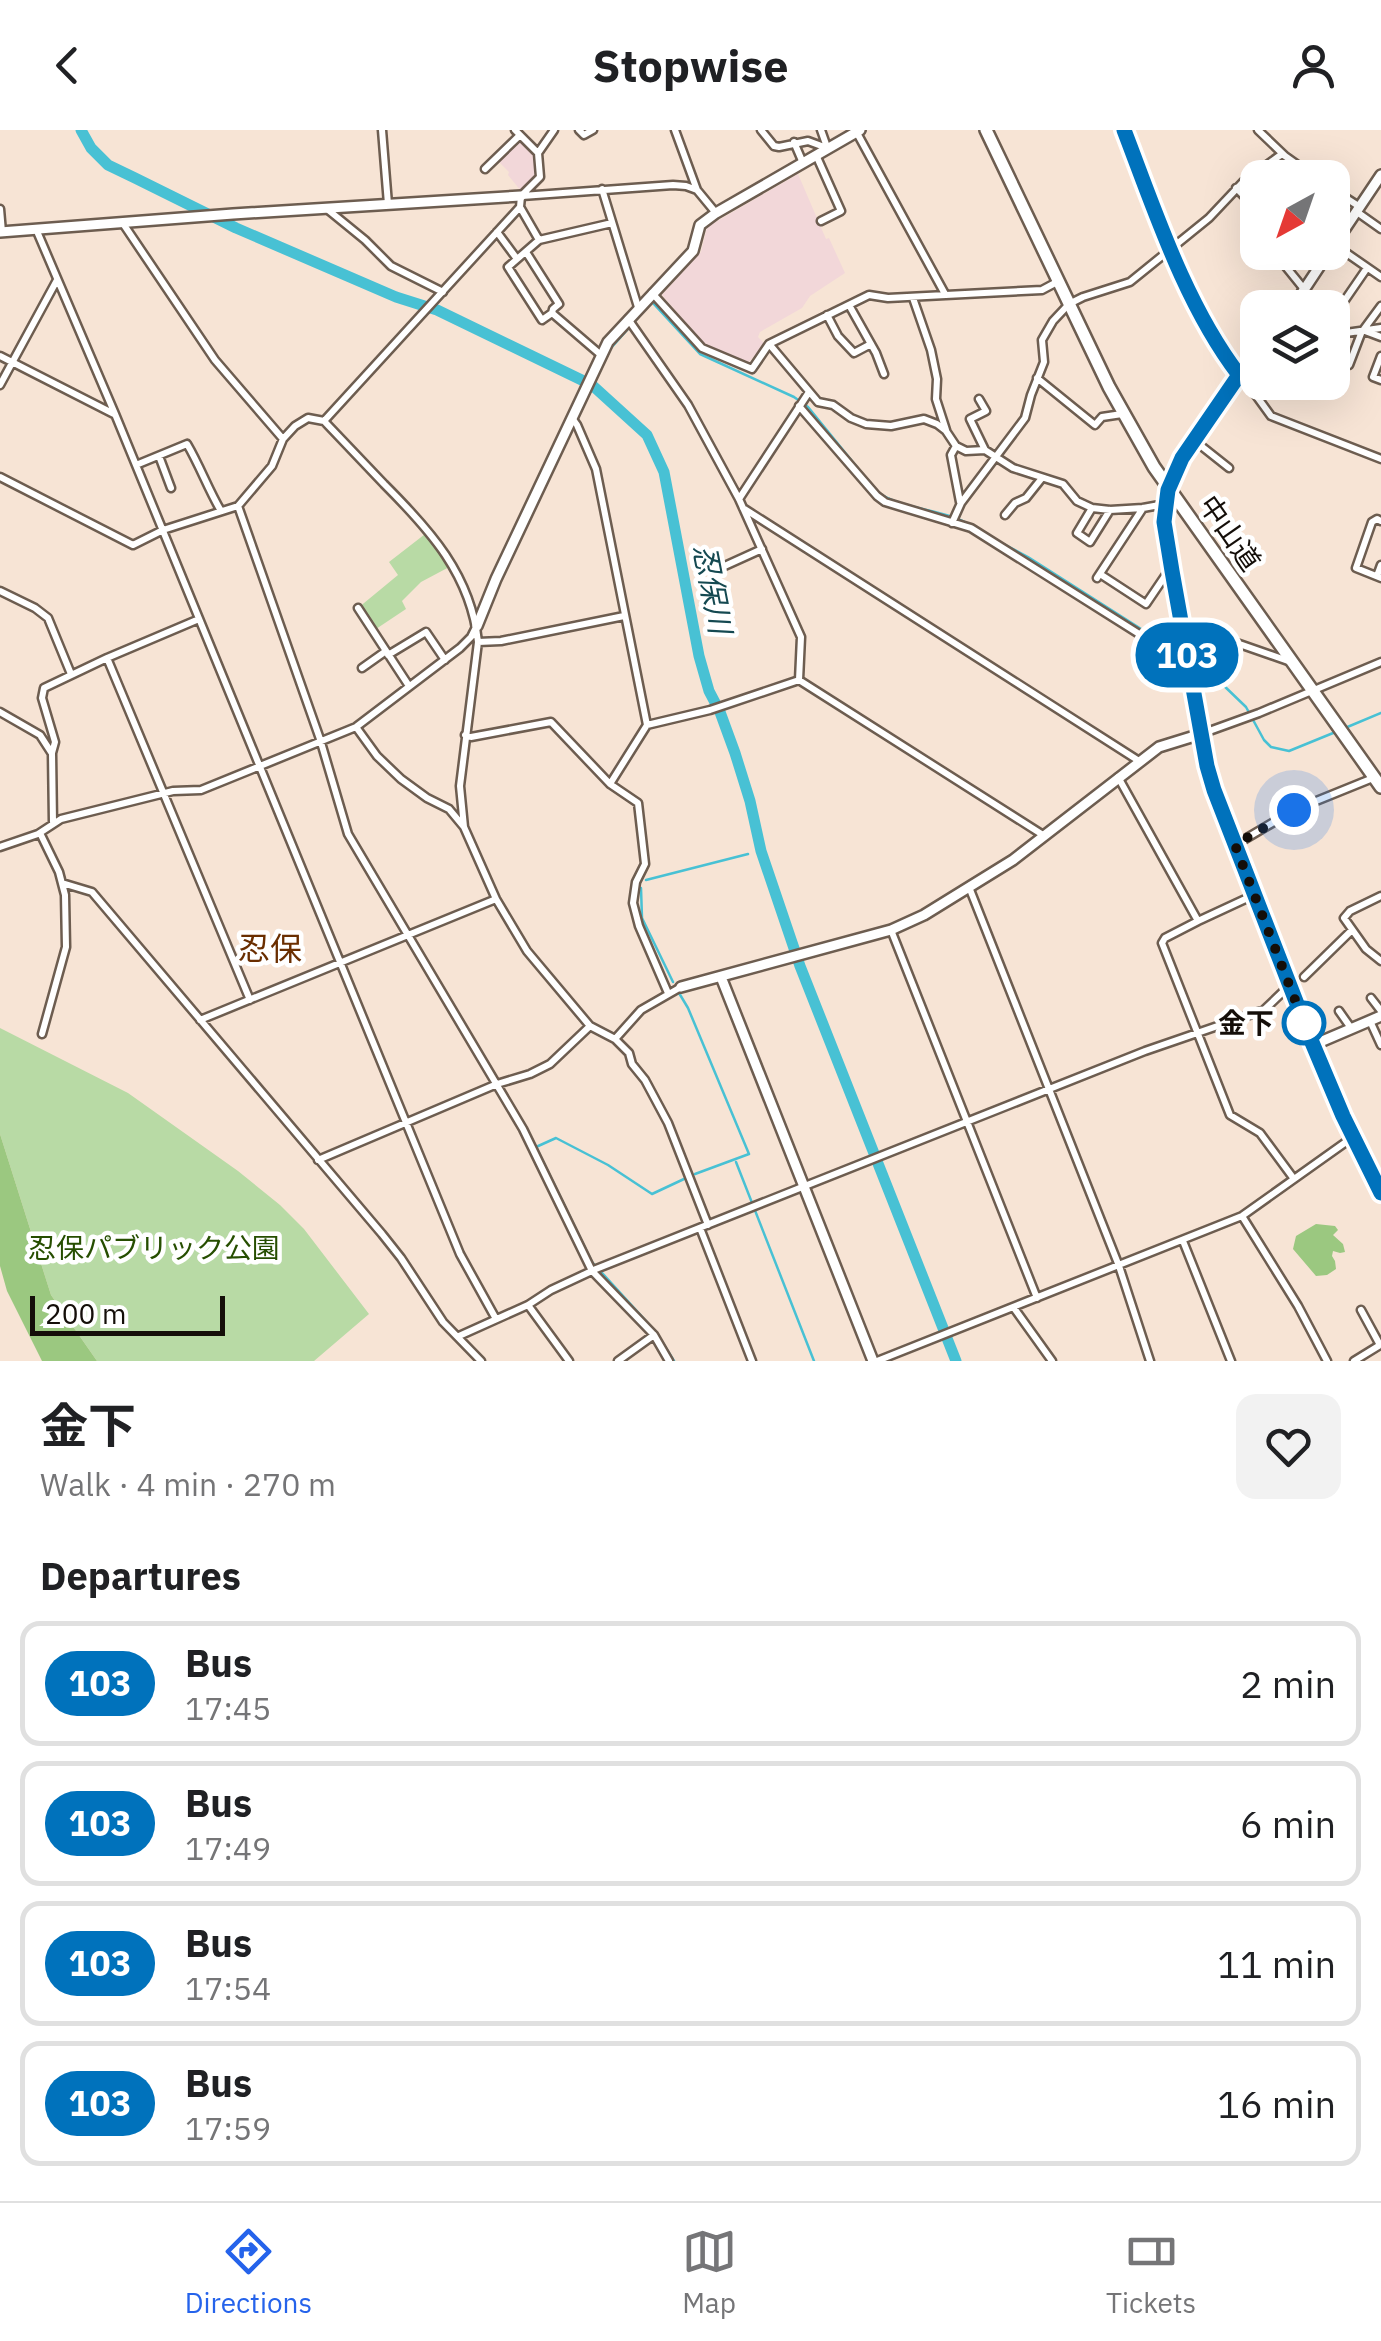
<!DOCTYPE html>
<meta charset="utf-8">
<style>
body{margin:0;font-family:"IBM Plex Sans","Noto Sans JP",sans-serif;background:#f2f2f2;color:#202124;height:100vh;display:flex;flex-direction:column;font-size:38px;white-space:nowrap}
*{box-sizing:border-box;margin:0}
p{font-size:32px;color:#757577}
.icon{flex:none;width:55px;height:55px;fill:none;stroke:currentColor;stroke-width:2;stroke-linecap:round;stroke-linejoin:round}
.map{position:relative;height:1231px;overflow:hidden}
.drawer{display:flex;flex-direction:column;background:#fff;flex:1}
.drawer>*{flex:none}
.badge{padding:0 20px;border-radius:32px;font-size:35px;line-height:65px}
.needle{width:65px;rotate:220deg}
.buttons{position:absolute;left:1240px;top:30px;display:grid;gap:20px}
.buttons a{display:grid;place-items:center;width:110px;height:110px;border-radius:20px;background:#fff;box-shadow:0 10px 40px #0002;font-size:50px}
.scale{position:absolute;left:30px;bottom:25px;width:195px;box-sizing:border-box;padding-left:10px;border:5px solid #140e09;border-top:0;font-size:28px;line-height:35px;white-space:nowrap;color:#140e09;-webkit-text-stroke:8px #fff;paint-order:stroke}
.you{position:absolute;width:50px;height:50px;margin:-25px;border:8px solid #fff;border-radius:50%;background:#1a73e8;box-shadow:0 0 0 15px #1a73e833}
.map>.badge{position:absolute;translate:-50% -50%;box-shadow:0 0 0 5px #fff}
h2{padding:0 40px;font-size:38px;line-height:90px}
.round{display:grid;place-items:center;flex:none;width:105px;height:105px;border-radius:20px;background:#f2f2f2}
.summary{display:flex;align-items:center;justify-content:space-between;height:170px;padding:0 40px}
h1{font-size:48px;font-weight:700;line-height:75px}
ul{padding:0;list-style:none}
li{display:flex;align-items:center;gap:30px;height:125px;margin:0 20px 15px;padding:0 20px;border:5px solid #e0e0e0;border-radius:20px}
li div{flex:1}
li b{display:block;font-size:38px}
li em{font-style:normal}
li .badge{min-width:110px;font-weight:700;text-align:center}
header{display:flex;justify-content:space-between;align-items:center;height:130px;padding:0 40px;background:#fff;font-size:45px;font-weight:700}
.menu{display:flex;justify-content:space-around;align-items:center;height:140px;border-top:2px solid #e0e0e0;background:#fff;font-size:28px;color:#757577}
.menu a{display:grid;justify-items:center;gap:5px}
.menu .current{color:#2563eb}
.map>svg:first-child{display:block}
.education{fill:#f2d7d9}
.green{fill:#b8daa5}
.forest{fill:#9bc880}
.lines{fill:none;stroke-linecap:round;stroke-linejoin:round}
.stream{stroke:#48c1d4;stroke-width:2.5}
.river{stroke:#48c1d4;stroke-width:11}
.street-casing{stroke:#6d5d50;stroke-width:11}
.secondary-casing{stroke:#6d5d50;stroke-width:14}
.highway-casing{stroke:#6d5d50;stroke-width:16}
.street{stroke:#fff;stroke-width:6}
.secondary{stroke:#fff;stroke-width:9}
.highway{stroke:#fff;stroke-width:11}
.line-casing{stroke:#fff;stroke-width:22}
.line{stroke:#0072bc;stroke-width:15}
.walk{stroke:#140e09;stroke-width:10;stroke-dasharray:0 18}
.stop-dot{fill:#fff;stroke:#0072bc;stroke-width:5}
.labels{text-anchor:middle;stroke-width:9;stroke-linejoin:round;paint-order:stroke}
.street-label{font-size:28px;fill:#140e09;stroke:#fff}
.stop-label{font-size:28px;font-weight:bold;fill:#140e09;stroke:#fff;text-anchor:end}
.park-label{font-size:28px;fill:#264e00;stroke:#fff}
.water-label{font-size:30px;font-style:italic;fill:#154951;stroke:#fff}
.quarter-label{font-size:32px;fill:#6a2e00;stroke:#fff}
</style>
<header><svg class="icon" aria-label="back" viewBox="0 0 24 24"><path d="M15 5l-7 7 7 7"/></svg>Stopwise<svg class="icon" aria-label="person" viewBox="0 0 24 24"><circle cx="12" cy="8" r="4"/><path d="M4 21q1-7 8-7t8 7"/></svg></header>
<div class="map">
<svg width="1381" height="1231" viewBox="0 0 1381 1231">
<rect width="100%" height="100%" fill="#f7e4d5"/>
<path class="education" d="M520,8L534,21L537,43L521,61L508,45L509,42L498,31Z
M798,44L826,109L829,108L845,143L810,166L802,178L760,202L758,207L765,214L747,234L704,213L662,165L701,122L707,97Z"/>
<path class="green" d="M429,401L453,435L421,452L402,471L406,479L373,501L358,478L398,445L389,432Z
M0,898L128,963L238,1041L280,1075L304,1099L369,1184L314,1231H97L51,1165L0,1004Z"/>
<path class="forest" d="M0,1004L51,1165L97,1231H42L7,1161L0,1136Z
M1316,1094L1335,1096L1338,1100L1333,1105L1343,1114L1345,1122L1340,1123L1333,1121L1332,1126L1335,1131L1336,1139L1327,1145L1316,1146L1293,1119L1296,1106Z"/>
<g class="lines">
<path class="stream" d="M603,233L611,218L652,172L700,224L794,267L808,277L869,352
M877,362C905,381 943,378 972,396
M992,408L1028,427L1182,525L1193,526L1246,577L1264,610L1271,617L1289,621L1338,601
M1345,598L1381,583
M759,722L761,721
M646,750L748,724
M641,758L642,788L673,852
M679,863L688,878L749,1024L695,1044
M736,1032L814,1231
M674,1231L656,1202L592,1132L536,1017L556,1008L608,1035L652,1064L684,1049"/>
<path class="river" d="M81,0L91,18L108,35L135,48L236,98L396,167L437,180L592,255L647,305L664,342L699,526L709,561L720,582L735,623L750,671L761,721L800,836L956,1231"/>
<g class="street-casing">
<path id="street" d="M382,0L388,74
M579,0L584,5L593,0
M675,0L697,60L716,83
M761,0L774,16L779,17L808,11L827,18
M821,0L827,17
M1258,0L1285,26L1316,48
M857,3L945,164
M794,12L803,33
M538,23L554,0
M816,25L841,81L821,91
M485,39L520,5
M1236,58L1258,80
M602,59L638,177
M1332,59L1360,77
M522,66L673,55L686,56L697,60
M520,77L539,110L508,137L542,190L552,183L601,225
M0,79L2,102
M327,79L365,110L391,136L443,162
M1357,82L1381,99
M122,92L215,230L283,309
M36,99L115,284L460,1124L496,1189
M497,102L517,129
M539,110L612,93
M1335,115L1381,147
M526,122L559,174L553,179L552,183
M1274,122L1304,159
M652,163L702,218L752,239L769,214L869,165L888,168L1042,160L1057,152
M913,168L931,220L937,249L936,269L946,300
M1345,170L1367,138
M849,175L876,223L884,244
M827,185L838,206L854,223L871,214
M628,189L688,275L739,369L801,507L799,550
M1364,199L1381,176
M1365,201L1381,207
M1332,205L1381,198
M770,215L818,272L833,275L851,288L866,294L891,296L924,289L937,294L946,301L956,316L966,321L985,320L1013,338L1063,354L1077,371L1092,378L1110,380L1143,378L1165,374
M0,226L114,284
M1381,226L1373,247L1381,250
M1349,235L1362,201
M1239,245L1250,257L1271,286L1381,329
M1037,248L1095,295L1102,287L1122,284
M0,255L57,150
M979,269L986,281L970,289L985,320
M799,276L877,366L885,372L971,398L1182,531H1188
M572,288L577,295L596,339L647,595L610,654
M324,291L520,77L521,66L540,47L538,23L515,0
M1195,311L1229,338
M956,316L951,325L960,372
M159,326L171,358
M136,335L187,314C200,336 208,359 221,381
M0,347L133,415L163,400L238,376L272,336L283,309L295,296L308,288L324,291C344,312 364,333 384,354C430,400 471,445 478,512L460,656L464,697
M739,369L809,262
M238,376L320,609L348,704L523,999L592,1141L654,1205L669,1231
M743,378L1139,631
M1092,378L1077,403L1090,412L1110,380
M1005,385L1015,373L1026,368L1042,348
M1381,391L1377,389L1372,392L1356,438L1381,448
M952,393L961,373L1025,288L1031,265L1044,232L1042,210L1053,191L1069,174L1083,167L1130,152L1209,88L1243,52L1282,24
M718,439L762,419
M1100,444L1146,474L1167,443L1172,441
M1377,446L1381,435
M1097,448L1143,378
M0,461L35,478L48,488L71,544
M358,478L409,556
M1182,494L1291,532
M478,512L501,511L624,486
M388,525L426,502L445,530
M107,528L250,870
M362,538L386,521
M0,582L40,605L51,622
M647,595L710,580L799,550L1043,705
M356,597L377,626L401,649L427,668L449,679L464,697L496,769L527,821L590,896L615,909L629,923L632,934L645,950L668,993L708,1095
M1201,604L1259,583L1381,532
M465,605L471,607L551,592L610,654L638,673L645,734L636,752L633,773L639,796L668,863
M1118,647L1198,791L1165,808L1162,813L1230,985L1260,1003L1294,1049
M53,692L52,623L55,612L42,568L44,558L107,528L199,489
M40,703L59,742L65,765L66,817L42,904
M1235,715L1294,680L1373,648
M0,717L38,704L61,689L173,661L201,660L356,597L460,518L471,507L476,497
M62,753L92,762L382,1104L401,1128L443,1192L481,1231
M969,757L1119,1136L1150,1231
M1381,766L1350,781L1344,788L1366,819L1381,831
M1198,791L1254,765
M891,800L1037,1168
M1304,847L1352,800
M1371,868L1381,881
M1339,881L1351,898
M200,890L496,769
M1370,891L1381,915
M615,909L641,880L681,857
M318,1030L497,954L530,944L550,934L590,896
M1242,1086L1298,1176L1327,1231
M700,1098L752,1231
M1183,1111L1231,1231
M528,1175L569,1231
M1014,1178L1052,1231
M1361,1180L1380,1215
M459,1206L528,1175L551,1160L596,1139L1145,921L1264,880L1289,856
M618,1231L654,1205
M877,1231L1242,1086L1353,1007
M1354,1231L1380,1215"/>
</g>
<g class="secondary-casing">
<path id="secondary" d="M1123,0C1157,83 1185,173 1239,245L1182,329L1168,359L1164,392L1172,441L1207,637L1214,660L1327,949L1347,996L1381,1063
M0,102L233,84L521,66
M1332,118L1381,45
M1292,178L1329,122
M1239,245L1258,222
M477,496L496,449L608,212L693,121L700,95L716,83L860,0
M721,847L873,1231
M681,857L891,800L924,785L1013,730L1159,617L1201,604
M1313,915L1381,886"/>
</g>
<g class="highway-casing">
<path id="highway" d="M986,0L1109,257L1154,337L1381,657"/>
</g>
<use href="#street" class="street"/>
<use href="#secondary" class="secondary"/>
<use href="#highway" class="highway"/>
</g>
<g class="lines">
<g class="line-casing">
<path id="line" d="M1124,0C1155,81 1186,176 1239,245L1182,328L1168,360L1164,392L1172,441L1207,636L1214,660L1311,910L1343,986L1381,1063"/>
</g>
<use href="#line" class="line"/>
<path class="walk" d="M1294,680L1235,715L1304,893"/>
</g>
<circle class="stop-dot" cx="1304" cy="893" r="20"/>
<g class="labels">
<g class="street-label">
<text transform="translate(1230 403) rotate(55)" y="10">中山道</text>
</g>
<g class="stop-label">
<text x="1274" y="903">金下</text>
</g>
<g class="park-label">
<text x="154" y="1128">忍保パブリック公園</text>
</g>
<g class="water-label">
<text transform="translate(712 459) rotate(79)" y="10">忍保川</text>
</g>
<g class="quarter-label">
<text x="270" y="830">忍保</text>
</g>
</g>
</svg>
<div class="buttons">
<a><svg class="needle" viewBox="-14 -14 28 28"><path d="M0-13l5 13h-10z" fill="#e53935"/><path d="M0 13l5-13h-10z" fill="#757577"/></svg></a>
<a><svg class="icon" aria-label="layers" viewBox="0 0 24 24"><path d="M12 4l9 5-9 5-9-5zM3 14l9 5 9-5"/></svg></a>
</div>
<div class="scale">200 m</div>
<div class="you" style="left:1294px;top:680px"></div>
<b class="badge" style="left:1187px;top:525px;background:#0072bc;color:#fff">103</b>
</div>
<section class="drawer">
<div class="summary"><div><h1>金下</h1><p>Walk · 4 min · 270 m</p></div><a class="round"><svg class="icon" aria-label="heart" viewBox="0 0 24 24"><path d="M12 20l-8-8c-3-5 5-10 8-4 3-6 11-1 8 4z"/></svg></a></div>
<h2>Departures</h2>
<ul>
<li><span class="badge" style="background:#0072bc;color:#fff">103</span><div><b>Bus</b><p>17:45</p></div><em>2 min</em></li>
<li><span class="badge" style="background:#0072bc;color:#fff">103</span><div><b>Bus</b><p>17:49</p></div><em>6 min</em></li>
<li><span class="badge" style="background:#0072bc;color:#fff">103</span><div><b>Bus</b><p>17:54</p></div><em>11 min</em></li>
<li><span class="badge" style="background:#0072bc;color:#fff">103</span><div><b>Bus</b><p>17:59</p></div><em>16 min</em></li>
</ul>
</section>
<nav class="menu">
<a class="current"><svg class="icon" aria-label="directions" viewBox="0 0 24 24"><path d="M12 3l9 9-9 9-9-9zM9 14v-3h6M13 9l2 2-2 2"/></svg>Directions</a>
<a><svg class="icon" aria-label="map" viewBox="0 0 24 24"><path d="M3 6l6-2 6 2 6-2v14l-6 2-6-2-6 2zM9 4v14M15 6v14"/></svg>Map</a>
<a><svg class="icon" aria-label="tickets" viewBox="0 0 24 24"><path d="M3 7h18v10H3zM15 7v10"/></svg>Tickets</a>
</nav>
